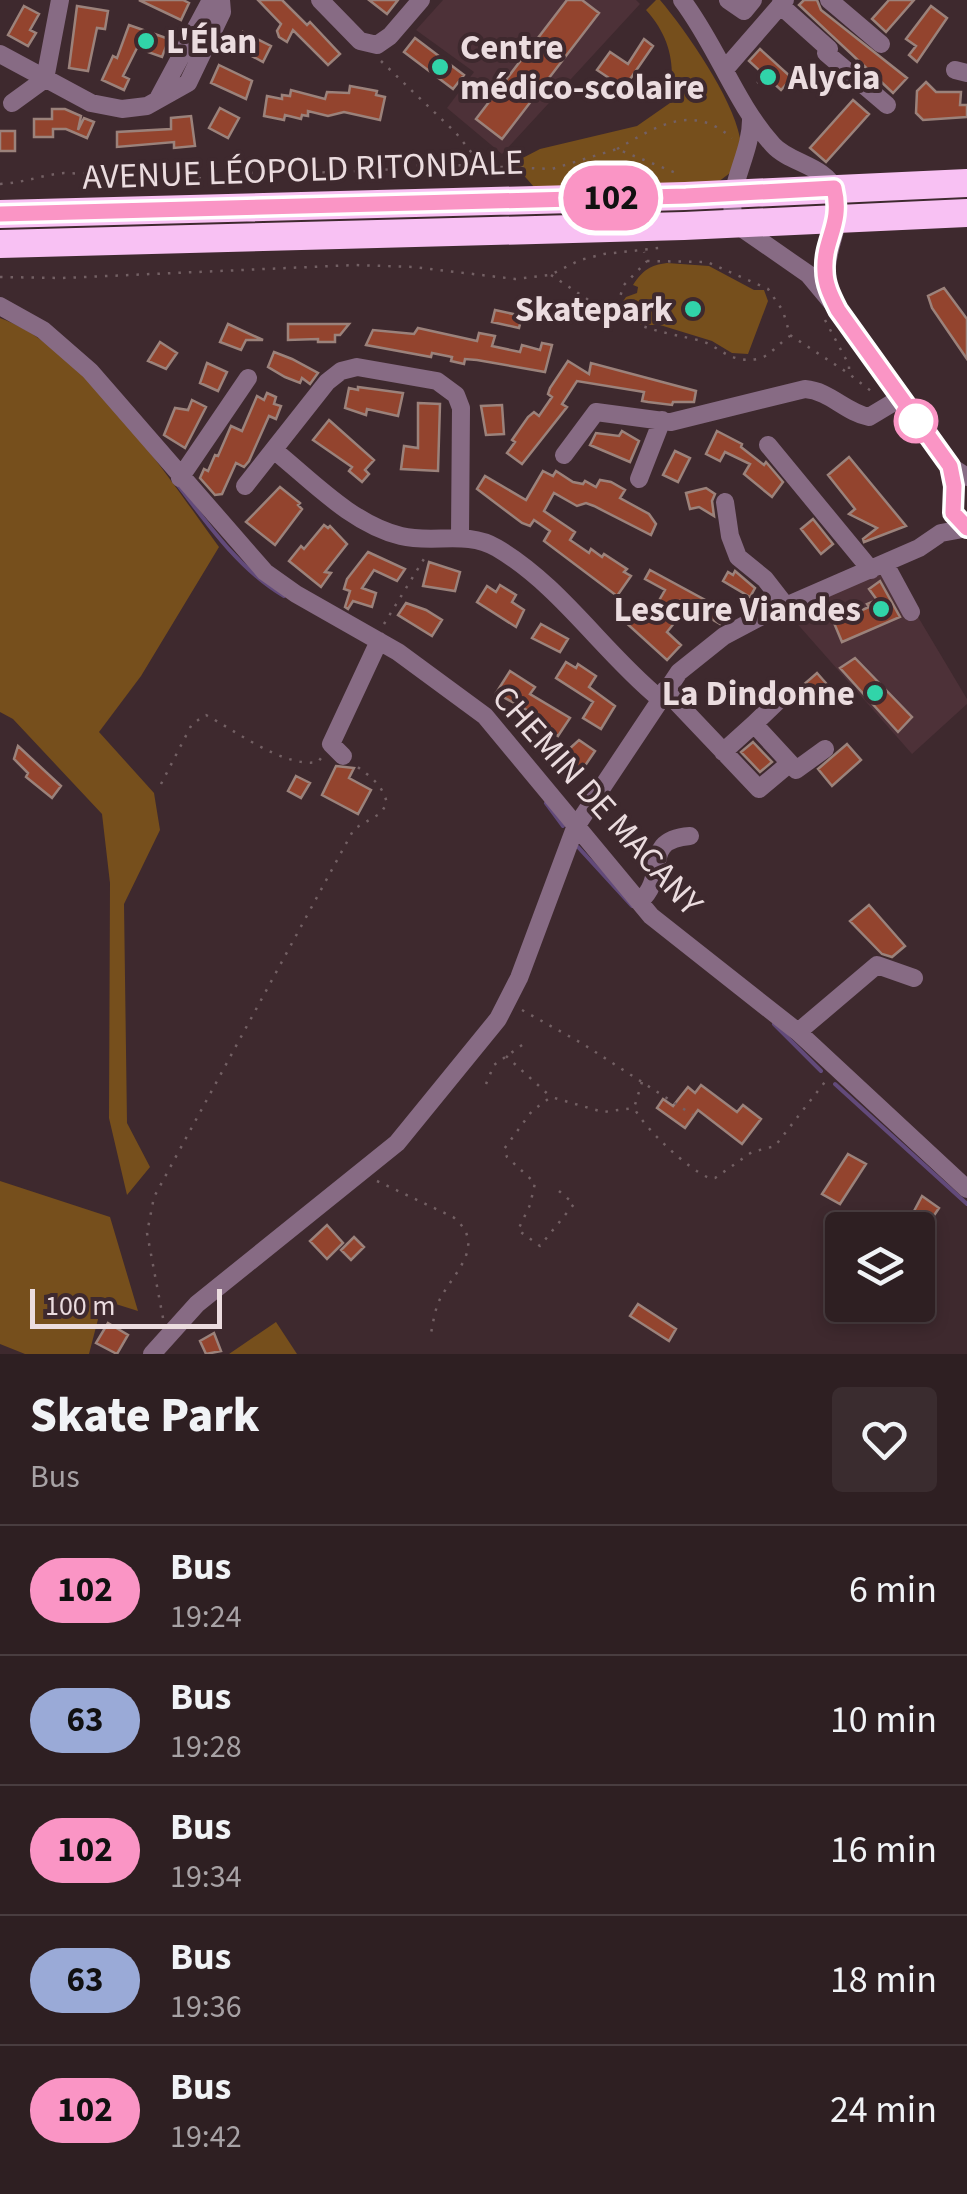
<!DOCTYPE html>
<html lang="fr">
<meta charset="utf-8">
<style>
body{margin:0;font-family:"Source Sans 3",sans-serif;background:#3a2c2f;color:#f1f3f6;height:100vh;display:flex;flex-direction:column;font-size:38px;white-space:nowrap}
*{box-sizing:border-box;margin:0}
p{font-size:32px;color:#a7a2a5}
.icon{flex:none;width:55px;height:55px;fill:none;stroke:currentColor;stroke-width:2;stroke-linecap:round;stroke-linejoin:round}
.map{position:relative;height:1354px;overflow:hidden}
.drawer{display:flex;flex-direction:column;background:#2e1f22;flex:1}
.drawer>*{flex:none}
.badge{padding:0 20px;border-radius:32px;font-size:35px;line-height:65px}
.controls{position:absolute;left:825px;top:1212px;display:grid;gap:20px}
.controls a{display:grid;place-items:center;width:110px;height:110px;border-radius:10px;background:#2e1f22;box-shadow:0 5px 15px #0003,0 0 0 2px #493d40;font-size:50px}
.scale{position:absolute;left:30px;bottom:25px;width:192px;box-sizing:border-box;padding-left:10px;border:5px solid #ebdcdf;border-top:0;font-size:28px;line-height:35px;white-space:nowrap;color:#ebdcdf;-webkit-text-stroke:8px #3e292e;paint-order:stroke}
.map>.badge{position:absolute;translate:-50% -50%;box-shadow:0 0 0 5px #fff}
.round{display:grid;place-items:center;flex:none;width:105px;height:105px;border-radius:10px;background:#3a2c2f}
.summary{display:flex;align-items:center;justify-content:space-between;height:170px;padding:0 30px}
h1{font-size:48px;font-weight:800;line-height:75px}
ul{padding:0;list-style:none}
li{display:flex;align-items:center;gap:30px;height:130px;padding:0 30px;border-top:2px solid #493d40}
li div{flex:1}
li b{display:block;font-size:38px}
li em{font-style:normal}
li .badge{min-width:110px;font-weight:700;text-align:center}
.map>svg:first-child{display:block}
.built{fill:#4d3138}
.green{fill:#764f1c}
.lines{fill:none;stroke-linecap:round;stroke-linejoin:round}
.stream{stroke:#624a7a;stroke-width:4}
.building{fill:#93442e;stroke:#9b827b;stroke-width:2.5}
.path{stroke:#736064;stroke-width:2.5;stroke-dasharray:2.5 8;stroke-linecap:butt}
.minor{stroke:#876b84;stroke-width:18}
.highway{stroke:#f8c1f3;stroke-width:28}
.line-casing{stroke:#fff;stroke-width:22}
.line{stroke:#fa95c5;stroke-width:15}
.poi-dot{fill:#31d4a9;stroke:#3e292e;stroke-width:4}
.stop-dot{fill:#fff;stroke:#fa95c5;stroke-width:5}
.labels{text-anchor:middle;stroke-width:8;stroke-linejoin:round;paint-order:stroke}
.poi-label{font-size:35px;font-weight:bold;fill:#ebdcdf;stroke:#3e292e;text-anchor:start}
.street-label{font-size:35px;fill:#ebdcdf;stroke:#3e292e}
</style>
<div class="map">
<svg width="967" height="1354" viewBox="0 0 967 1354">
<rect width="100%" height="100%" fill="#3e292e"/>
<path class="built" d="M443,0H636L640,4L502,154L447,108L474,72L416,30Z
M890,570L967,699V704L912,754L786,611Z"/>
<path class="green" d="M656,0H660C687,32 732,97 740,138C742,149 737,160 734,170L718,182L534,187L513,163L540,149L637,126L670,103C675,66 672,39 646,10Z
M667,263L709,266L754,290H764L768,301L748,354L732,353L712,341L660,325H640L639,320L624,314L622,303L626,297L637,293L638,287L633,285C643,270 650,265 667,263Z
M0,318C83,347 168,477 219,547L141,676L99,732L154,793L160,830L124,904L127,1123L150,1167L127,1195L109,1118L110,883L102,814L13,719L0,712Z
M0,1181L110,1217L138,1311L103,1300L89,1354H25L0,1344Z
M276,1322L297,1354H229Z"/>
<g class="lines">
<path class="stream" d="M178,485C208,525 241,571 284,596
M546,803L563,826
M578,847L632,906
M774,1024L821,1071
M835,1084L967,1204"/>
</g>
<path class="building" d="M139,0H183L189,3L181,20Z
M258,0H282L307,25L310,22L340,54L328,65L293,30L287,42L279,37L277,31L281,24Z
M369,0H398L387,14Z
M567,0H582L599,13L502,139L476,119Z
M804,0H817L821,10L907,78L893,93L799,5Z
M889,0H914L886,32L872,19Z
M24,6L39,14L30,30L36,33L28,46L8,35Z
M77,6L108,11L105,29L97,28L88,71L69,68Z
M931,6L947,18L917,62L909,55L916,46L906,39Z
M129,25L169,39L162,57L137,48L123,76L129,79L124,90L102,80L113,56L117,58Z
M243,32L271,46L263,62L235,47Z
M415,38L464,75L453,89L404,52Z
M644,39L653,46L624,88L597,70L610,52L628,64Z
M760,49L792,78L781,90L749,61Z
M219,65L252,81L246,99L211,83Z
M926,82L936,92H961L960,105H967V117L923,120L916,113L917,91Z
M350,86L377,91L376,95L385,97L380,120L344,112L328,116L308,111V116L302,115L301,119L285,115L284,120L264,116L267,96L282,99V95L290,96L291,90L325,99L327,92L349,93Z
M853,100L869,114L826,162L810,148Z
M220,108L239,118L228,138L209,128Z
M52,109H65L81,116L78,130L84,118L94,122L87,138L66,129H53V137H34V119H52Z
M191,116L195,146L174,148V142L117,147V132L171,129V118Z
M0,131H15V151H0Z
M944,288L967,319V359L932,308L928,296Z
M495,310L522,316L519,328L492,322Z
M228,324L263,340H246L241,350L220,342Z
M288,324H349L340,335H335V342H318V339L288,340Z
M418,328L477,341L479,333L495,336L492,346L520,352L522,345L540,350L542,343L552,345L545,372L477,360L465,359L464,364L451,361L452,357L432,353L431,357L366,345L373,330L414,334Z
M160,342L177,353L166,369L148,361Z
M274,352L292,359L318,373L310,384L302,378L300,383L285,377L268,367Z
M568,361L589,374L591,363L696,391L694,402H673L672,405L648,402L642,401L644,392L577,381L562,404L567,407L522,464L507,453L515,442L512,440L528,417L534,412L539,416L552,397L548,394L550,388Z
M207,363L227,372L218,391L200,383Z
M358,387L403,393L398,416L367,409L366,415L345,408L349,388L358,390Z
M267,393L276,397L274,404L281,406L276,419L269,416L249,461L244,467L236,463L222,494L215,495L200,478L204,469L208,471L215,455L218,456L231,426L242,431L257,396L264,400Z
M192,400L206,407L185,448L164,435L175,408L188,410Z
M418,403L440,404L438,471L401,469L404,446L418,448Z
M502,405L504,434L486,435L481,406Z
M329,420L374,460L365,470L369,474L362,482L349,471L352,467L313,440Z
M622,431L639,441L630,462L590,445L596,433L619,436Z
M717,431L742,444L741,447L764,465L766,462L783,482L772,497L744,474L750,464L725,452L720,461L706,454Z
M675,451L690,458L678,482L663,475Z
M849,457L906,526L864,542L863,539L877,528L849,514L855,509L828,475Z
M543,471L553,476L556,471L573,482L583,484L585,481L596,487L600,480L611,482L625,490L620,498L649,514L656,524L651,535L594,506L586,503L577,506L554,493L544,511L575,532L570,540L589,553L591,549L602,557L604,554L627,569L624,572L631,576L617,596L544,541L550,531L534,520L530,526L522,523L477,489L485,476L526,500Z
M280,487L300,503L298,505L302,509L275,545L246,522Z
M706,488L715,494L712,501L714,516L699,507L690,509L686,493Z
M813,519L833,544L821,554L801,529Z
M324,525L328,528L330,526L347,544L325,572L331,573L321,587L289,561L301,546L304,549Z
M368,552L405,569L397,581L374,570L362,588L376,593L372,607L353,601L348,609L345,607L350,591L344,589L347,579Z
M429,562L460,572L455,591L423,586Z
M650,570L729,613L720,624L680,601L669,619L675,622L667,632L681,645L667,660L623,620L637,606L649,618L665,590L645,579Z
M735,571L755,588L750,597L723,581L728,572L733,575Z
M880,581L900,617L842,642L834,623L869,607L867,604L877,600L869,589Z
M500,585L516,595L512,602L524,610L516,627L477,602L487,586L496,592Z
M406,603L426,610L442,620L432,636L398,615Z
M541,624L568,639L560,652L532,638Z
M855,658L912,717L898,732L840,668Z
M566,662L576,668L578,664L596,676L589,687L615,706L601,729L583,718L593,702L556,678Z
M510,671L535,687L530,694L570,718L558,736L531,718L534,714L496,693Z
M817,673L832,690L826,695L829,699L820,706L802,686Z
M579,740L595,751L578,776L562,765L568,750Z
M753,742L772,762L760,772L741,752Z
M847,744L861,760L832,786L818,769Z
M18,746L61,786L52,798L26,777L28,773L14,759Z
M336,766L354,768L349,778L371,790L358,814L322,795Z
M296,776L310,783L301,798L288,791Z
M869,905L905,946L892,957L882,954L850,921Z
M701,1085L737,1112L743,1105L761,1119L742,1144L698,1110L685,1128L657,1108L663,1099L673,1106L688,1087L695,1093Z
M848,1154L866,1164L840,1204L822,1194Z
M922,1196L939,1208L933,1217L929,1214L920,1230H904Z
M327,1225L343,1243L327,1259L310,1241Z
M354,1237L364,1247L351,1260L341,1250Z
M638,1304L676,1329L669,1341L630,1316Z
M108,1323L128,1335L117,1354L96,1343Z
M214,1333L221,1351L206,1354L200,1341Z"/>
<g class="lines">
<path class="path" d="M381,61L456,133L483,167
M757,83L761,80
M617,149C657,126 692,103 732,138
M0,184C23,183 42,175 64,173L222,179L271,169L283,174L383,170L428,164L552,169L617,149L681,175
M647,261L707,262L768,289L783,311L790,335L848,373
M551,275L599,307L616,313L623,286L647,261L644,252
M0,277L62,278L355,265L414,267L515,279L550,275L580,260L604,254L659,248
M616,313C643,330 667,333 698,340C719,345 728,364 758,359C769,357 780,342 790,336
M825,320L849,365V374L875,394
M384,624L427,554
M161,784L192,724L206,715C236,731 284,768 318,762L321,758
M522,1010L583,1044L693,1115
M506,1056L550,1096
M642,1082L634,1108C646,1130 687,1168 709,1178H715L752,1152L775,1146L828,1078
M486,1084L494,1065L525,1043
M377,1181L453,1217C488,1245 454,1272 440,1299C434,1311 433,1325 430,1338
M559,1191L574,1204L540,1246L518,1230L530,1205L535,1183L507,1157L504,1149L532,1111L551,1097L603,1112L634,1108
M163,1318L147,1233L154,1197L354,829L381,813L387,803C382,784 371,777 355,765"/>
<path class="minor" d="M320,0L360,41L377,45L390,36L421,0
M682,0C717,46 735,103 773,145C789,163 826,166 835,190C849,226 814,256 832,296
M728,0L744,11L753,0
M829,0L881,44
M780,5L829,49L826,53L887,105
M0,54L91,103L122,109L147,106L188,83L222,12L221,0
M726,68L785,0
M955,70L967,73
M159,97L211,0
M12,103L45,79L60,0
M751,118C752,156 722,192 736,224L808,274L838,310L950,466L967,477
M0,306L43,330L90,371L265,572L296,594L398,652L485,716L651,916L798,1032L967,1189
M768,445L871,570
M275,451C312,481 352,524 401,536C434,544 466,530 497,548C561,586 603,652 659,698
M564,455L596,412L671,422L805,389C830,391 845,412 869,417L899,399
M950,466L954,486L953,513L967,528
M180,478L248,378
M639,479L662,420
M245,486L327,382L341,371L357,367L437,381L456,395L461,408L460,536
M725,502L730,536L738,557L765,579L786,606
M885,564L911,612
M665,690L759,789L790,763L796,770L825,749
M754,724L782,697
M723,752L754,724L790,763
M343,756L331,744L379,641
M639,902C670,876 639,840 690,836
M798,1032L877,965L914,978
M152,1354L197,1304L397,1143L498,1019L519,978L575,828L679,672L724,636L758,618L919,548L941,533L967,528"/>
<path class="highway" d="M0,214L685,196L967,183
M0,244L684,226L967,213"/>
</g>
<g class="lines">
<g class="line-casing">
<path id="line" d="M0,214L686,196L834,188C843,225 823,239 825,271C825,285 832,298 838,310L950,466L954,486L953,513L967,528"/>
</g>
<use href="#line" class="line"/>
</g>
<g class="poi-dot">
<circle cx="146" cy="41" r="10"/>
<circle cx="440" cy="67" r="10"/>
<circle cx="768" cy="77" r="10"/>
<circle cx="693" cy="309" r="10"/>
<circle cx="881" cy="609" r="10"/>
<circle cx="875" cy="693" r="10"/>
</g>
<circle class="stop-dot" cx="916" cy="421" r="20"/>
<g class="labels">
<g class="poi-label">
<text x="166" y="53">L'Élan</text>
<text x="460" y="59">Centre<tspan x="460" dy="40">médico-scolaire</tspan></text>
<text x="788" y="89">Alycia</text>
<text x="673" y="321" text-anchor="end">Skatepark</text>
<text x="861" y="621" text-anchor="end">Lescure Viandes</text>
<text x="855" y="705" text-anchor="end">La Dindonne</text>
</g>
<g class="street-label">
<text transform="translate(303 169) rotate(-2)" y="12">AVENUE LÉOPOLD RITONDALE</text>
<text transform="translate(598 800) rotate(48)" y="12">CHEMIN DE MACANY</text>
</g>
</g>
</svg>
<div class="controls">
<a><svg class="icon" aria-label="layers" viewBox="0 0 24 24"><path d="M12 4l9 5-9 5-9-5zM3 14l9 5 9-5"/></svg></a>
</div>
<div class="scale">100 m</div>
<b class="badge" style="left:611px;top:198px;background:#fa95c5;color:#111">102</b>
</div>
<section class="drawer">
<div class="summary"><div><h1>Skate Park</h1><p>Bus</p></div><a class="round"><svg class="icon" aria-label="heart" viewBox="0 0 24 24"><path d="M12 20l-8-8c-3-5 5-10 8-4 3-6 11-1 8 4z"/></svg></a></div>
<ul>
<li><span class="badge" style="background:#fa95c5;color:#111">102</span><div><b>Bus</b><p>19:24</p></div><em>6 min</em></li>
<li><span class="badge" style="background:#9aaad7;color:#111">63</span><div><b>Bus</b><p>19:28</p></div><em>10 min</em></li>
<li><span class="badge" style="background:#fa95c5;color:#111">102</span><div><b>Bus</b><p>19:34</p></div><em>16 min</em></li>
<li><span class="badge" style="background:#9aaad7;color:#111">63</span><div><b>Bus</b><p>19:36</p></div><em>18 min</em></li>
<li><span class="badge" style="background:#fa95c5;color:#111">102</span><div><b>Bus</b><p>19:42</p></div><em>24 min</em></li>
</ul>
</section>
